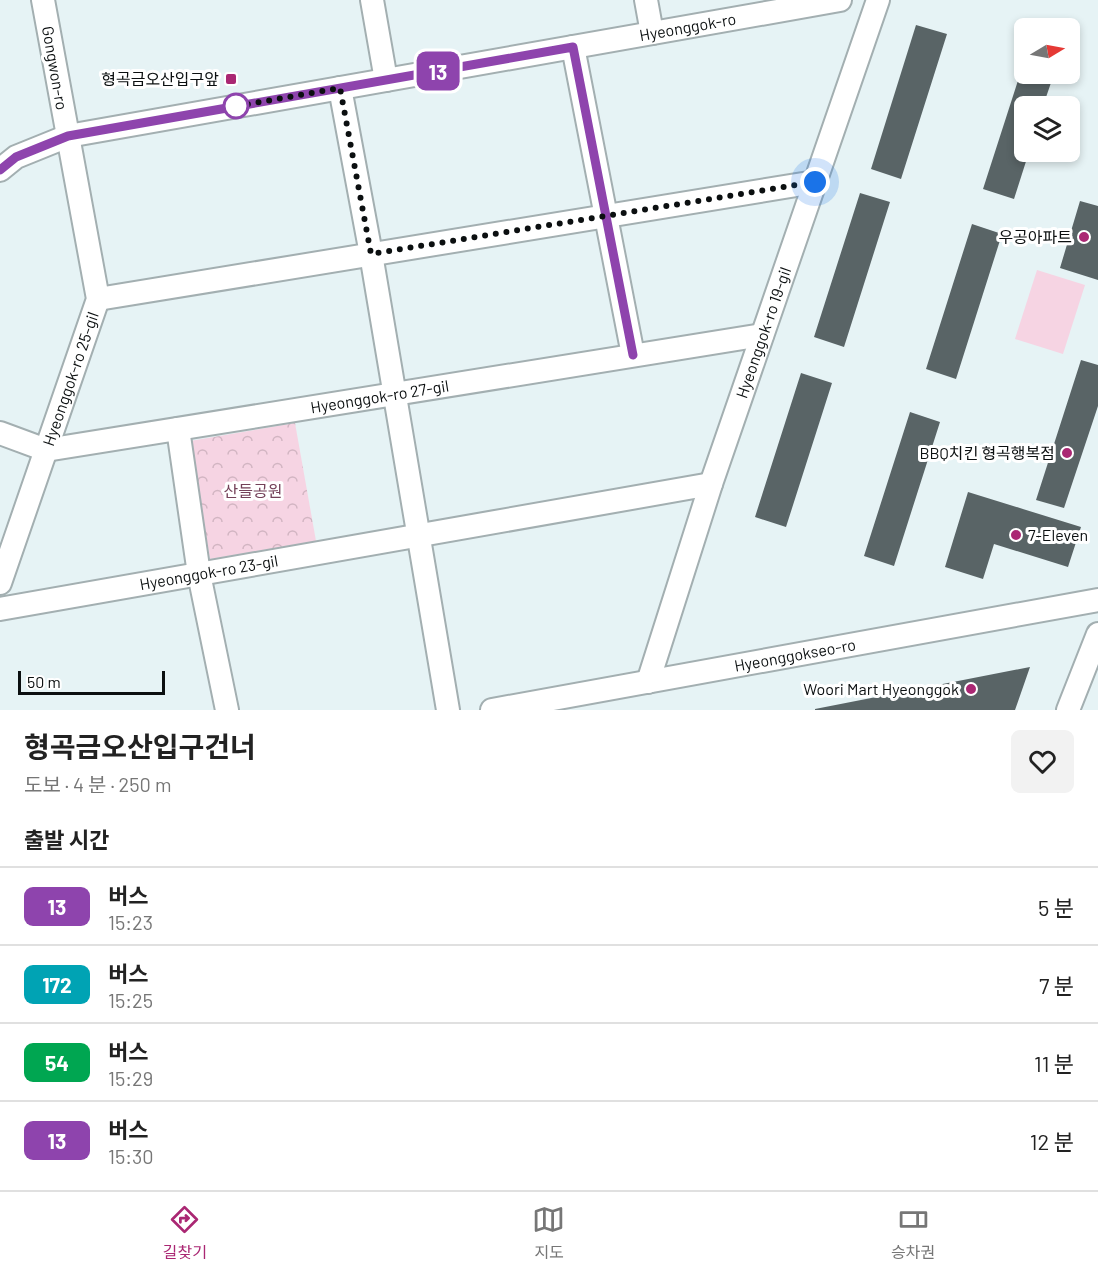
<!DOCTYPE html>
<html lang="ko">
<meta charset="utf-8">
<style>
body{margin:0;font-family:Barlow,"Noto Sans KR",sans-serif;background:#f2f2f2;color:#222;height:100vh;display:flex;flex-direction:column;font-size:22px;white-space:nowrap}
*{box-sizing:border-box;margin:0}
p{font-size:20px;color:#767676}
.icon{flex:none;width:33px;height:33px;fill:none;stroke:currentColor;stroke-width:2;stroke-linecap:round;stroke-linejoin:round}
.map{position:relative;height:710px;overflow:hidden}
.panel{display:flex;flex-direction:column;background:#fff;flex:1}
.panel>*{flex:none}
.badge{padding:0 12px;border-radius:9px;font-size:21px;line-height:39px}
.needle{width:39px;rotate:80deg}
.tools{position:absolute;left:1014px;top:18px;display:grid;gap:12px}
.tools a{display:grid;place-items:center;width:66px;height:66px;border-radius:9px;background:#fff;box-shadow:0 3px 9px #0003;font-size:30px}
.scale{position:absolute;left:18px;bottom:15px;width:147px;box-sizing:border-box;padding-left:6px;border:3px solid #0b0f10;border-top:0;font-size:16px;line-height:21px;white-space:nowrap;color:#0b0f10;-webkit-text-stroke:4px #fff;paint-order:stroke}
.you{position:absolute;width:30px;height:30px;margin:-15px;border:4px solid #fff;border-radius:50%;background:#1a73e8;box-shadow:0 0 0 9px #1a73e833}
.map>.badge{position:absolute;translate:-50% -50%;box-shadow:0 0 0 3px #fff}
h2{padding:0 24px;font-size:22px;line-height:54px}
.round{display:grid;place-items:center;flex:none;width:63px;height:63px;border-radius:9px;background:#f2f2f2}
.headline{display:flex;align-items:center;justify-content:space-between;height:102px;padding:0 24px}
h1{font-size:28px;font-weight:700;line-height:45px}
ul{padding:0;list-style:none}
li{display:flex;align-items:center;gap:18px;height:78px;padding:0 24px;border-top:2px solid #e0e0e0}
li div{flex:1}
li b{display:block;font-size:22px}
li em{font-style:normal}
li .badge{min-width:66px;font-weight:700;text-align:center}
.dock{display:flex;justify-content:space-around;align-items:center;height:84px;border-top:2px solid #e0e0e0;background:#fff;font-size:16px;color:#767676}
.dock a{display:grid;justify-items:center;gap:3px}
.dock .selected{color:#aa2773}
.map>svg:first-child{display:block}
.green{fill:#f6d4e3}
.park{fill:url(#park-crowns)}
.building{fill:#596466}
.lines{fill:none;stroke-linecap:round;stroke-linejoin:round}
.minor-casing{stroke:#a3afb1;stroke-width:26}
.minor{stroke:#fff;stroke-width:22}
.line-casing{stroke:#fff;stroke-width:14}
.line{stroke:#8e44ad;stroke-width:9}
.walk{stroke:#0b0f10;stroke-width:6;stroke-dasharray:0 10.8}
.poi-dot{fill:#aa2773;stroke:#fff;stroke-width:2}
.stop-dot{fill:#fff;stroke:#8e44ad;stroke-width:3}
.labels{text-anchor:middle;stroke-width:6;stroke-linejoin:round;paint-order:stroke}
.street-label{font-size:16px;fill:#0b0f10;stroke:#fff}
.poi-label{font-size:16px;fill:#0b0f10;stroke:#fff;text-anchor:end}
.park-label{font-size:16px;fill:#744159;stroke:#fff}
</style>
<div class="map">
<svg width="1098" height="710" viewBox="0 0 1098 710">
<defs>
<pattern id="park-crowns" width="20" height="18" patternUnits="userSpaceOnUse" patternTransform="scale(1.5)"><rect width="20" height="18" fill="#f6d4e3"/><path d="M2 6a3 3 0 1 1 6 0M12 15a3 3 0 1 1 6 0" fill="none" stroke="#d2b5c2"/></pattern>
</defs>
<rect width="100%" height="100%" fill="#e6f3f5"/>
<path class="green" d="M1037,270L1085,285L1063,354L1015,339Z"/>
<path class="park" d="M295,423L316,541L210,559L190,441Z"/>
<path class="building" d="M916,25L947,34L901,179L871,169Z
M1024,62V74H1054L1043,106H1024V152H1029L1014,199L983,189Z
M860,193L890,202L844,347L814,337Z
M1080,201L1098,206V280L1060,268Z
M972,224L1002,234L956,379L926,369Z
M1081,360L1098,365V406L1064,508L1036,500Z
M801,373L832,383L786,527L755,517Z
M910,412L940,422L894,566L864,556Z
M968,492L1081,527L1068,567L994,544L983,579L945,567Z
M1030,667L1015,710H815V709Z"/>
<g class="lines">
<g class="minor-casing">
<g id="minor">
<path d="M372,0L386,80"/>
<path d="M646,0L652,33"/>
<path d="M573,47L633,355"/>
<path d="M340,88L371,254L448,710"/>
<path id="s1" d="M0,170L16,157L68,136L840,0"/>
<path d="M98,299L815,182"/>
<path d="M178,429L199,574L227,710"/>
<path id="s2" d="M0,433L46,450L762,335"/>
<path id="s3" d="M0,583L98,299L43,0"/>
<path id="s4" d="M0,609L711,484"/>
<path id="s5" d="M648,682L711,484L878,0"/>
<path id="s6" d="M492,710L1098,600"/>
<path d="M1068,710L1098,634"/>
</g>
</g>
<use href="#minor" class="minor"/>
</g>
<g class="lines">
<g class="line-casing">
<path id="line" d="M0,170L16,157L68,136L573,47L633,355"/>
</g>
<use href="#line" class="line"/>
<path class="walk" d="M236,106L226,108L340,88L371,254L815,182"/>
</g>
<g class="poi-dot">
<rect x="225" y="73" width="12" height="12" rx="3"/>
<circle cx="1084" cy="237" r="6"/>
<circle cx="1067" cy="453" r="6"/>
<circle cx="1016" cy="535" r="6"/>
<circle cx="971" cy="689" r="6"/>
</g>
<circle class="stop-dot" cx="236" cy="106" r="12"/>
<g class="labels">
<g class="street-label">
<text dy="6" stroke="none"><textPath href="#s1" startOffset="706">Hyeonggok-ro</textPath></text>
<text transform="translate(55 68) rotate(80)" y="6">Gongwon-ro</text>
<text dy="6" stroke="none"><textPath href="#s5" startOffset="368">Hyeonggok-ro 19-gil</textPath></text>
<text dy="6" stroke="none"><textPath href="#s3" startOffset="216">Hyeonggok-ro 25-gil</textPath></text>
<text dy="6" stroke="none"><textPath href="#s2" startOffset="387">Hyeonggok-ro 27-gil</textPath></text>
<text dy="6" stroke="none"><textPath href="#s4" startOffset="212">Hyeonggok-ro 23-gil</textPath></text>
<text dy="6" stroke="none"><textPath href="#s6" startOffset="308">Hyeonggokseo-ro</textPath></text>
</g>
<g class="poi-label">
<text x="219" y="85">형곡금오산입구앞</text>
<text x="1072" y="243">우공아파트</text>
<text x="1055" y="459">BBQ치킨 형곡행복점</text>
<text x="1028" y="541" text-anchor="start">7-Eleven</text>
<text x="959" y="695">Woori Mart Hyeonggok</text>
</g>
<g class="park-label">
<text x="253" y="497">산들공원</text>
</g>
</g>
</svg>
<div class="tools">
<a><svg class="needle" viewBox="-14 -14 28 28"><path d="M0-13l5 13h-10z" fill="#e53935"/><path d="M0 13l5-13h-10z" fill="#767676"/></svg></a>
<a><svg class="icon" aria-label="layers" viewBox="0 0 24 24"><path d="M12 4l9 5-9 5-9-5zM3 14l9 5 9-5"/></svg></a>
</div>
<div class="scale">50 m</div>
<div class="you" style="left:815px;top:182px"></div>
<b class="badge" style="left:438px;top:71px;background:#8e44ad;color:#fff">13</b>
</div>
<section class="panel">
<div class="headline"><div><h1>형곡금오산입구건너</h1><p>도보 · 4 분 · 250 m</p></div><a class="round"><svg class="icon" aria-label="heart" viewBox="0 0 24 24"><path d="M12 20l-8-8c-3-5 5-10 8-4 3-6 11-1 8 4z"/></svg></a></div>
<h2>출발 시간</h2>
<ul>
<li><span class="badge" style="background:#8e44ad;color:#fff">13</span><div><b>버스</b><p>15:23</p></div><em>5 분</em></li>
<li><span class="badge" style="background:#00a3b4;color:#fff">172</span><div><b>버스</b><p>15:25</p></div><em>7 분</em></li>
<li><span class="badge" style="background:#00a651;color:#fff">54</span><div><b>버스</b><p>15:29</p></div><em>11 분</em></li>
<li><span class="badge" style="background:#8e44ad;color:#fff">13</span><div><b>버스</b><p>15:30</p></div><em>12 분</em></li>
</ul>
</section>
<nav class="dock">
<a class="selected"><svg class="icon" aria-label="directions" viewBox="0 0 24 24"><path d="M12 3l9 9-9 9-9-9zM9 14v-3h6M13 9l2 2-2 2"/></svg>길찾기</a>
<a><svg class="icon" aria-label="map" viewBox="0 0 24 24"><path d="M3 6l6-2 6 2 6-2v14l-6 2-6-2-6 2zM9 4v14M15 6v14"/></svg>지도</a>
<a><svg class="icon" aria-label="tickets" viewBox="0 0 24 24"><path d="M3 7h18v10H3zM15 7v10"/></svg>승차권</a>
</nav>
